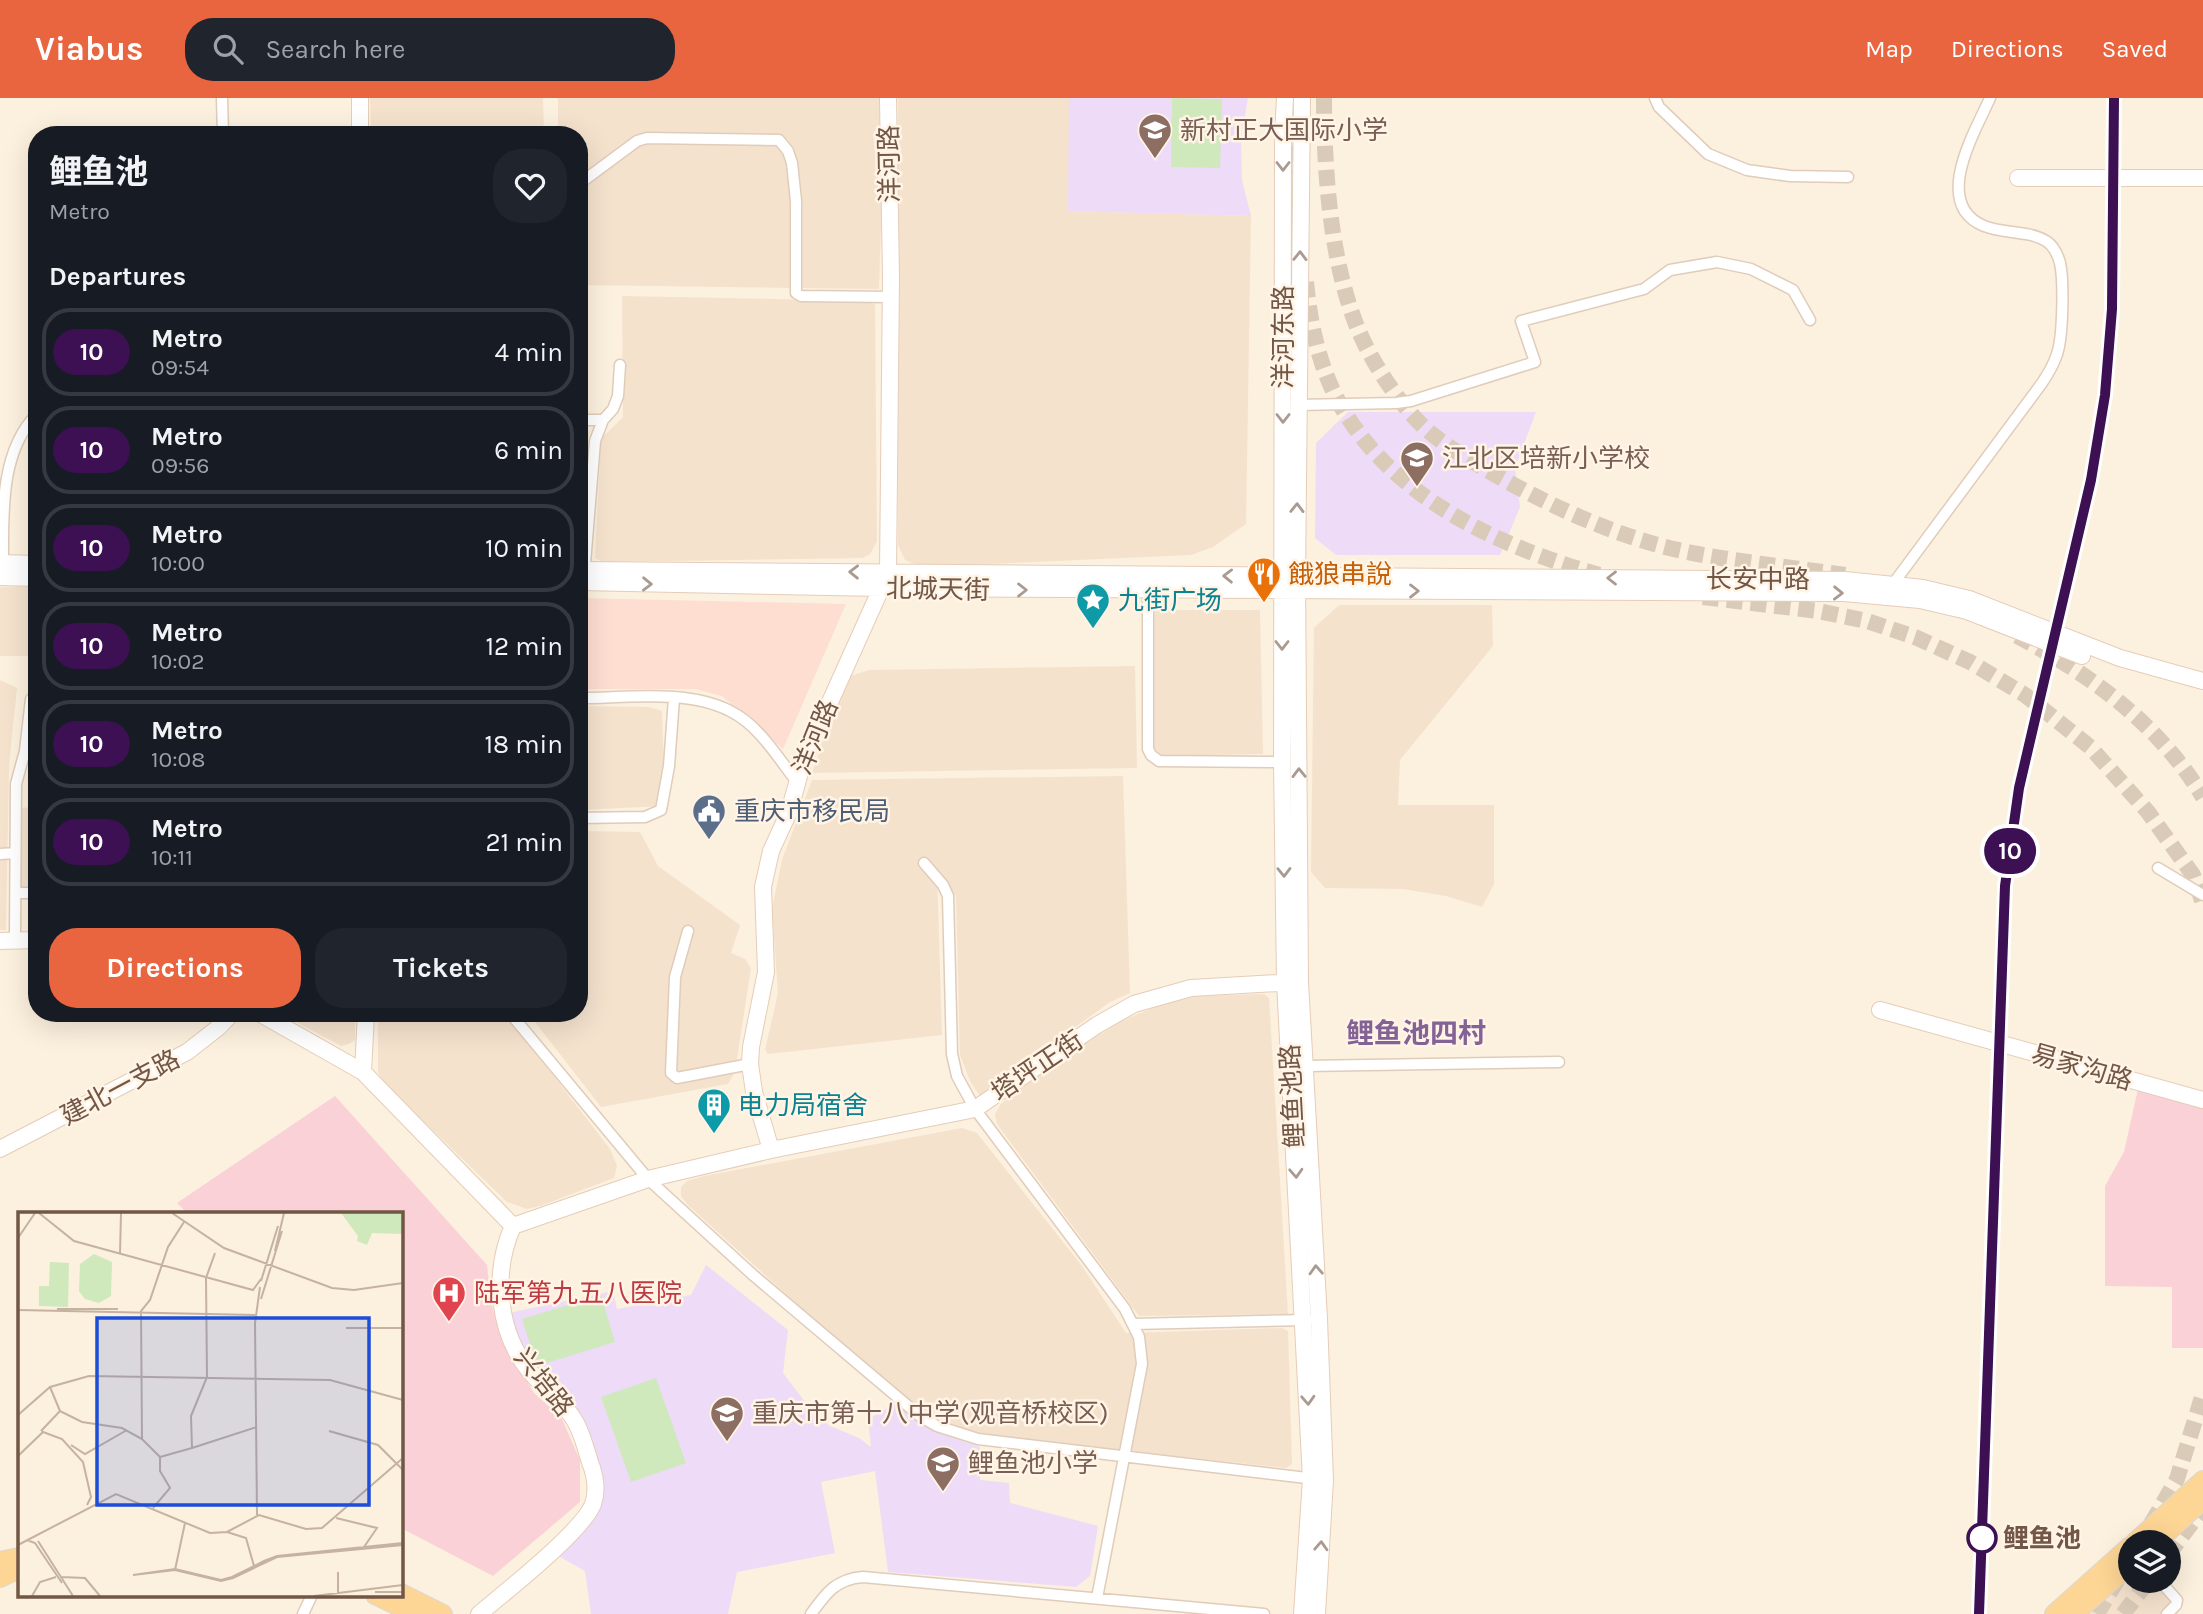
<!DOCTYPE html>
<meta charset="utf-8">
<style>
body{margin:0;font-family:Karla,"Noto Sans SC",sans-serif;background:#20242c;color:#f1f3f6;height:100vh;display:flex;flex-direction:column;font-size:26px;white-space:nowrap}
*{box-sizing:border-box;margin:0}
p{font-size:23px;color:#9ea1a6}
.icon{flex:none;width:38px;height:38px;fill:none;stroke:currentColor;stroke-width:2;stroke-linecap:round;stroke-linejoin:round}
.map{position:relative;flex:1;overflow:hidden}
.details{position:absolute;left:28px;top:28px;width:560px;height:896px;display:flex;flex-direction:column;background:#171b24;border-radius:28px;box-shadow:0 7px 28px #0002}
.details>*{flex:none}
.badge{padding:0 14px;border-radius:23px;font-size:24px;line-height:46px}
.controls{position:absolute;left:2118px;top:1432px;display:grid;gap:14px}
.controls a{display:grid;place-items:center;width:63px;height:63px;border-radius:50%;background:#171b24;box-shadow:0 7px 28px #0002;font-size:35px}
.map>.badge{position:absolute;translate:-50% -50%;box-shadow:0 0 0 4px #fff}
h2{padding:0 21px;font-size:26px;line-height:63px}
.round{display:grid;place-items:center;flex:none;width:74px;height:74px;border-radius:28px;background:#20242c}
.headline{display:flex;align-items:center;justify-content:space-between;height:119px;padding:0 21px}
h1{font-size:33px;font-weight:700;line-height:52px}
.primary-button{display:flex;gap:14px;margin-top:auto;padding:14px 21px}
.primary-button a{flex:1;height:80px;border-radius:28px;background:#e96540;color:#fff;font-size:28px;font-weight:700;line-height:80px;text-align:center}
.primary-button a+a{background:#20242c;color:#f1f3f6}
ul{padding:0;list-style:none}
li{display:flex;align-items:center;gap:21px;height:88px;margin:0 14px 10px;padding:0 7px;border:4px solid #363941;border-radius:28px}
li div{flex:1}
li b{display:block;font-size:26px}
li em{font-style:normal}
li .badge{min-width:77px;font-weight:700;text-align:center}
header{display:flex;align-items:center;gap:42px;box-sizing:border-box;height:98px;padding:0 35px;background:#e96540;color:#fff}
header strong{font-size:33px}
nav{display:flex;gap:38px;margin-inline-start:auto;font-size:24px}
.search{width:490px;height:63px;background:#20242c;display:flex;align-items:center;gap:18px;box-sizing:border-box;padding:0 24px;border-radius:28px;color:#9ea1a6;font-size:26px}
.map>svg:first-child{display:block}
.residential{fill:#f4e2cd}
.commercial{fill:#fdded1}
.education{fill:#eddbf8}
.medical{fill:#fad1d6}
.grass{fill:#cfe9bd}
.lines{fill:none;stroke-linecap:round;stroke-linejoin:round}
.secondary-tunnel{stroke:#dacab8;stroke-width:16;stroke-dasharray:16 8;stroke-linecap:butt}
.street-casing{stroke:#e0ccbb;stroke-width:13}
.secondary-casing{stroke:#e5cdb8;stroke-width:18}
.primary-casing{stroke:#ddd6d3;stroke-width:20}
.street{stroke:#fff;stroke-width:10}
.secondary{stroke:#fff;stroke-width:16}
.primary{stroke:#fdd695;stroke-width:18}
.oneway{stroke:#aa9a90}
.line-casing{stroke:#fff;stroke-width:16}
.line{stroke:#3c1053;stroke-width:10}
.stop-dot{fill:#fff;stroke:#3c1053;stroke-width:3.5}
.labels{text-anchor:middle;stroke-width:5;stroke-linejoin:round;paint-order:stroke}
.education-label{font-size:26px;fill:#785e54;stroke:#fff4e5;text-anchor:start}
.street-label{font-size:26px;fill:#725646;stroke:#fff4e5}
.food-label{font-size:26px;fill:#c56008;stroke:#fff4e5;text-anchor:start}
.culture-label{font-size:26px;fill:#0d838f;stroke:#fff4e5;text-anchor:start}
.service-label{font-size:26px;fill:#4e5e75;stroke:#fff4e5;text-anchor:start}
.health-label{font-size:26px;fill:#be3a42;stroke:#fff4e5;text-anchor:start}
.stop-label{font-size:26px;font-weight:bold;fill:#725646;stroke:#fff4e5;text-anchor:start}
.neighbourhood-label{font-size:28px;font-weight:bold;fill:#846296;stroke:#fff4e5}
.inset-road{fill:none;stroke:#c5b2a1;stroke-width:2}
.view{fill:#1d4ed8;fill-opacity:0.15;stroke:#1d4ed8;stroke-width:3.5}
.inset-edge{fill:none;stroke:#725646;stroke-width:3.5}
</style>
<header>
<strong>Viabus</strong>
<div class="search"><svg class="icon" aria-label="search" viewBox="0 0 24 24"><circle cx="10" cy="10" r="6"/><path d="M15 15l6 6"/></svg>Search here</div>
<nav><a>Map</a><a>Directions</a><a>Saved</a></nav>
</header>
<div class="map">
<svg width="2203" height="1516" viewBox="0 0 2203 1516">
<rect width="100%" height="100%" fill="#fcf0de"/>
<path class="residential" d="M370,0H543L544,37H371Z
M558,0H885L879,191L579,187V37H558Z
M898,0H1069V113L1251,118L1246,426L1213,449L1191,457L922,469L905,462L898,447Z
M622,198L870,203L875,207L877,443L870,456L863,460L603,464L595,460L601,341L623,319Z
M579,329H586L589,333L579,433Z
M0,489H37V558H0Z
M1339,507H1492L1493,548L1400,662L1398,707H1494V786L1482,809L1446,798L1403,791L1325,790L1311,774L1314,530Z
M1151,512H1260L1263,656L1163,658L1152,649Z
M1135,568L1137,670L812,675L842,588L851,578L869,572Z
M0,582L17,590L9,667L6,832H0Z
M579,608L649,609L662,613L665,708L579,712Z
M1123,678L1130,895L1110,904L980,998L970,983L960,957L956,799L946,781L937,775L942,937L768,956L765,952L778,895L772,811L782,762L812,682Z
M37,709V792L19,793V710Z
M579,733L640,734L658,768L740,827L731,855L745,861L751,870L735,974L728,986L601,1009L528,915H579Z
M1264,896L1269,900L1288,1216L1139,1218L997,1026L995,1016L1001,1006L1042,974L1119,924L1162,906L1198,898Z
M280,915H355V942L349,946L341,948Z
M378,915H505L610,1051L617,1068L614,1080L540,1108L527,1111L507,1104L383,984L378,974Z
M962,1030L977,1035L1082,1168L1126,1235L1282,1230L1288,1233L1292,1366L1286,1370L978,1337L956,1330L913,1306L861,1264L688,1107L681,1098V1089L687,1083L704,1078Z
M2130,1476V1482H2156L2173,1504L2161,1516H2086Z"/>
<path class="commercial" d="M579,500L846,506L783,651L722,598L696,591H579Z"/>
<path class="education" d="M1069,0H1248L1241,41L1242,82L1251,118L1068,113Z
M1348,314H1536L1515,370L1520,409L1500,457H1336L1315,440L1316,345Z
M706,1167L788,1232L783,1275L815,1317L830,1328L859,1340L871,1349L868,1321L895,1306L919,1324L936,1334L980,1349V1382L1009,1385L1010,1405L1098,1428L1090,1478L1076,1489L888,1474L875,1373L821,1384L835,1455L737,1474L728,1516H591L585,1473L555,1456L578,1434L600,1377L524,1256L509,1215L613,1193L617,1211L691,1197Z"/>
<path class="medical" d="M2138,991L2203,1011V1250H2172V1189L2105,1188V1088L2124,1054Z
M335,998L487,1167L491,1205L503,1245L534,1295L561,1319L580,1362V1404L493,1478L401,1430V1115H187L177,1105Z"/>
<path class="grass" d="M1172,0L1222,1L1220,70L1171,69Z
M601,1197L615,1244L537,1268L522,1221Z
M656,1280L686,1365L631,1384L601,1299Z"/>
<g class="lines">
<path class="secondary-tunnel" d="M1293,0L1294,75
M1324,0C1324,77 1331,185 1369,254C1381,277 1397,300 1414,319C1433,340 1458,355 1482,369C1546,407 1624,443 1698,456C1746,465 1796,470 1845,477
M1306,184C1310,224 1318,264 1337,301C1389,399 1498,448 1599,477
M1703,499L1818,513L1867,523L1915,539L1970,564L2025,597L2090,649L2148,714L2193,777L2203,805
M2017,538C2091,577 2159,626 2203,699
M2151,1426L2177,1381L2203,1296
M2168,1457L2200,1414L2203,1406
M2097,1516L2118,1481
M2123,1516L2149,1482"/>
<g class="street-casing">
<path id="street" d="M222,0L223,37
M1655,0L1659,9L1708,56L1747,72L1790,78L1848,79
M579,86L637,43L647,40L779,42L788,53L792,65L796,103V195L801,198L891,199
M1298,307L1396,305L1411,303L1535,264L1521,223L1644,191L1670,172L1717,164L1751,171L1793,192L1810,222
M579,322H603
M3,465C3,414 0,353 37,316
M584,478L595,343L603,322L613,311L618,298L620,267
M1148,487V651L1151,657L1159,663L1282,664
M1890,490L2042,285C2048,276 2054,266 2057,256C2063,239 2064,183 2060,165C2058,157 2053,147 2046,143C2028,132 2003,136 1984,128C1931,106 1975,34 1990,0
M579,600C626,600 688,591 730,613C759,627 778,660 797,684
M579,720L645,719L661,712L669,668L674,600
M0,756L15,755
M924,765L943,787L948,798L952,956L957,978L975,1011L1125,1211L1139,1239L1142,1266L1097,1500
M2158,770L2203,797
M16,795H37
M688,833L675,879L671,975L677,980L750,966
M15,842L16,686L25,653L31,601
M510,915L648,1081L753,1177L921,1319L937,1328L978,1341L1315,1381
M1305,968L1559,964
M1133,1226L1308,1222
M2159,1482L2177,1502L2176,1507L2167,1516
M303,1516L312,1497
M811,1516C826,1495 836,1481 863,1479L1264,1516"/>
</g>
<g class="secondary-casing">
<path id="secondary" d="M360,0V37
M1285,0L1283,38L1282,664L1285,884L1311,1381L1302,1516
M1302,0L1297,479L1300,884L1319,1221L1325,1382L1317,1516
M2018,80H2203
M0,465L37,466
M579,472L1845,482L1923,490L1969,501L2120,560L2203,583
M0,479L37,480
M579,484L882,490L1844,495L1920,502L1967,513L2082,558
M0,843L37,842
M1880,912L2203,1002
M259,915L363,974L513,1128C492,1175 497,1237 533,1277C546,1292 562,1303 573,1320C582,1333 585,1349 590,1364C595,1377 598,1392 593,1406C583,1433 505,1494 479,1516
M363,974L366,915
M0,1051L187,954L219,929L232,915
M771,1052L975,1011L1097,927L1134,906L1191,890L1294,884
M513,1128L648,1081L771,1052L754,994L750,966L751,949L766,874L763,789L771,753L789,714L803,664L888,475L891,179L888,0"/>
</g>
<g class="primary-casing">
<path id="primary" d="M2135,1444L2203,1382
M2157,1444L2203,1402
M0,1463L19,1459
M0,1480L19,1471
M401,1495L443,1516
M375,1497L414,1516
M2054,1516L2130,1448
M2074,1516L2130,1467"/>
</g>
<use href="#street" class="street"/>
<use href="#secondary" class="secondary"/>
<use href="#primary" class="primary"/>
</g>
<defs><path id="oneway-chevron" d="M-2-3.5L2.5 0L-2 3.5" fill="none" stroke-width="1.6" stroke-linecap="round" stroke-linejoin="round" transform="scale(1.75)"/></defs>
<g class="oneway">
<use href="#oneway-chevron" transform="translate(1283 68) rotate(90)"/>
<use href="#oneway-chevron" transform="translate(1300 158) rotate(-89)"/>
<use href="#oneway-chevron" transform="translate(1283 320) rotate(90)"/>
<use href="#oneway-chevron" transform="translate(1297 410) rotate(-89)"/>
<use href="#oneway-chevron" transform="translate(854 474) rotate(-179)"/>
<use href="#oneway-chevron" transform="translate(1228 478) rotate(-179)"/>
<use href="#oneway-chevron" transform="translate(1612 480) rotate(-180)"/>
<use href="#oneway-chevron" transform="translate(647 486) rotate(1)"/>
<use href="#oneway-chevron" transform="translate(1022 492)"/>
<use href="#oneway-chevron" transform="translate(1414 493)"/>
<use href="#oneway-chevron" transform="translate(1838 495) rotate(1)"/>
<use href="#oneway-chevron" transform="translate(1282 547) rotate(90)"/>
<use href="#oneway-chevron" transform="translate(1299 675) rotate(-91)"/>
<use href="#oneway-chevron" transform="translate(1284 774) rotate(89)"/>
<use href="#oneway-chevron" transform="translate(1296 1075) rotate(87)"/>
<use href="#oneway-chevron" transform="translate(1316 1172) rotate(-93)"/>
<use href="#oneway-chevron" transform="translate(1308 1302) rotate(87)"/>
<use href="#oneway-chevron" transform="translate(1321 1448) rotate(-87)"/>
</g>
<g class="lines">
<g class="line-casing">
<path id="line" d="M1979,1516L2005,788L2019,690L2091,382L2105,297L2112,211L2114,0"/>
</g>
<use href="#line" class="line"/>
</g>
<defs>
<g id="school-pin" transform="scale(1.75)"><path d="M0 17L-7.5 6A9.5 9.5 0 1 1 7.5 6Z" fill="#8d6e63" stroke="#fff4e5"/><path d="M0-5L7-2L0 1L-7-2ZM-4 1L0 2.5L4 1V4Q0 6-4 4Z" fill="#fff"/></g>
<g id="restaurant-pin" transform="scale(1.75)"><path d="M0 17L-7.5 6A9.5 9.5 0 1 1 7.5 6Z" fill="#e8710a" stroke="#fff4e5"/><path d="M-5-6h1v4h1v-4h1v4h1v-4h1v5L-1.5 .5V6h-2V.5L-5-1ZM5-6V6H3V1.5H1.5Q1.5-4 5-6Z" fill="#fff"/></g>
<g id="sight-pin" transform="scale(1.75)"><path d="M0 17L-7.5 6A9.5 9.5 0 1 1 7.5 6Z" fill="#0f9aa8" stroke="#fff4e5"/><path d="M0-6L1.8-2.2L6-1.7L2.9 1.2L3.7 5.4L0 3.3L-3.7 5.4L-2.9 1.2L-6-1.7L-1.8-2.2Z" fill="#fff"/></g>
<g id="civic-pin" transform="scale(1.75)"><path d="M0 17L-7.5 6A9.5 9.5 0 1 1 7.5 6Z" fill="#5c6f8a" stroke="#fff4e5"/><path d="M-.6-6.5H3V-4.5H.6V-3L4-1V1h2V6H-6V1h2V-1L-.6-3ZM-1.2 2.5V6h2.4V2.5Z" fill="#fff"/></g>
<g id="building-pin" transform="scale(1.75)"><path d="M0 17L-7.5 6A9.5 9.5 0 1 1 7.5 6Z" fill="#0f9aa8" stroke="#fff4e5"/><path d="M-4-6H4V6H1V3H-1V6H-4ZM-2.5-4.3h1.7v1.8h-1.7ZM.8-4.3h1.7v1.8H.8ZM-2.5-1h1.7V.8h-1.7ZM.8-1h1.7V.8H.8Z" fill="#fff"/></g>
<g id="hospital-pin" transform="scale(1.75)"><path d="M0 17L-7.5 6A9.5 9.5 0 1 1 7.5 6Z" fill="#e0444e" stroke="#fff4e5"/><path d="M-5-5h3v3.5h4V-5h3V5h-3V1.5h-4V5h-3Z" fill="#fff"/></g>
</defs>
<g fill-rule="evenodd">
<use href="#school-pin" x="1155" y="32"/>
<use href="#school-pin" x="1417" y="360"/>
<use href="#restaurant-pin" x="1264" y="476"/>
<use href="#sight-pin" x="1093" y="502"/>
<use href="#civic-pin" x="709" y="713"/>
<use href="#building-pin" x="714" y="1007"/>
<use href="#hospital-pin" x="449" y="1195"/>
<use href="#school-pin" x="727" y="1315"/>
<use href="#school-pin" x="943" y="1365"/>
</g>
<circle class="stop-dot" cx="1982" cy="1440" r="14"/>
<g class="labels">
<g class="education-label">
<text x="1180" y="41">新村正大国际小学</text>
<text x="1442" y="369">江北区培新小学校</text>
<text x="752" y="1324">重庆市第十八中学(观音桥校区)</text>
<text x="968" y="1374">鲤鱼池小学</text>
</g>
<g class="street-label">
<text transform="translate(889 66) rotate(-91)" y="9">洋河路</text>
<text transform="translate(1283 239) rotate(-90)" y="9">洋河东路</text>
<text x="1758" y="490">长安中路</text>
<text transform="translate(938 491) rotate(1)" y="9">北城天街</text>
<text transform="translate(815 639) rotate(-68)" y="9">洋河路</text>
<text transform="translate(1037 968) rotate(-34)" y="9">塔坪正街</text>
<text transform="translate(2082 969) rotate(16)" y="9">易家沟路</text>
<text transform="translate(120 989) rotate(-28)" y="9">建北一支路</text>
<text transform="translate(1292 998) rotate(-93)" y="9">鲤鱼池路</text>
<text transform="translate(544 1284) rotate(52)" y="9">兴培路</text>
</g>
<g class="food-label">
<text x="1288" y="485">餓狼串說</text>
</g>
<g class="culture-label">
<text x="1118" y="511">九街广场</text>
<text x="738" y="1016">电力局宿舍</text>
</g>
<g class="service-label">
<text x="734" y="722">重庆市移民局</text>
</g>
<g class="health-label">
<text x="474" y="1204">陆军第九五八医院</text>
</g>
<g class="stop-label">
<text x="2003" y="1449">鲤鱼池</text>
</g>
<g class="neighbourhood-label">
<text x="1416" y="945">鲤鱼池四村</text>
</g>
</g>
<g transform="translate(18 1114)">
<rect width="385" height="385" fill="#fcf0de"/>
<path d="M76,42L94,50L93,84L81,91L67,87L61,79L62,52ZM32,50L51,51L50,95L21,94V74H31Z" fill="#cfe9bd"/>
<path d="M323,1H385V22L354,21L349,33L339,29L340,24Z" fill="#cfe9bd"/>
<path class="inset-road" d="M21,1L56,29L235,78L243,67M154,1L206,36L314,76L336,78L385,71M0,26L17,1M257,39L266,1M102,42L103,1M243,69L260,14M243,87L264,19M39,97H100M0,98L237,103M328,116H385M32,175L42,199M0,203L32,175L71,164L312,168L385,188M23,219L42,199L64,210L104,216L124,227L142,245V259L152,276L135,296M311,219L360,233L385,258M124,227L123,99L132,88L150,35L166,10M53,233L67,242L109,218M174,236L239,215M0,244L25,220L44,227L65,250L73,285L69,293M142,245L174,236L173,204L189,165L188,66L197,41M239,303L237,111L242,75M318,306L359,316L346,335M209,320L228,326L236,354M9,328L17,331L44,371M20,329L55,384M385,331L259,344L246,349L214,365L203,368L157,357L115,363L157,358L203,369L215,366L259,345L385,333M0,333L98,282L192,321L209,320L241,303L288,317L304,316L385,246M157,358L167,311M320,360V382M43,365L67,366L82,384M357,380H385M14,384L22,370L38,365M296,384L385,373"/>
<path class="view" d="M79,106H351V293H79Z"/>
<rect width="385" height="385" class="inset-edge"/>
</g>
</svg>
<div class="controls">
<a><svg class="icon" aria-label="layers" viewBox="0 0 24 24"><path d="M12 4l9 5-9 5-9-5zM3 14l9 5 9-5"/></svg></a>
</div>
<b class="badge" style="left:2010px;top:753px;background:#3c1053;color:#fff">10</b>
<section class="details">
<div class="headline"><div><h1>鲤鱼池</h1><p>Metro</p></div><a class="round"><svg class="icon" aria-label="heart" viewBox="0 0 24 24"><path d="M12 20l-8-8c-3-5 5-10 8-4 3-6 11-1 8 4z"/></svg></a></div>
<h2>Departures</h2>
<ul>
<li><span class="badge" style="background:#3c1053;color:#fff">10</span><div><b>Metro</b><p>09:54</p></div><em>4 min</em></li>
<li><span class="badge" style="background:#3c1053;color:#fff">10</span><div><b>Metro</b><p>09:56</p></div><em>6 min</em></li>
<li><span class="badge" style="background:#3c1053;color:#fff">10</span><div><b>Metro</b><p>10:00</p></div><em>10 min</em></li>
<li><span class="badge" style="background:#3c1053;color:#fff">10</span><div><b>Metro</b><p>10:02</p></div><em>12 min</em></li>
<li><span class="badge" style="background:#3c1053;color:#fff">10</span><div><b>Metro</b><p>10:08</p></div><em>18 min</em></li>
<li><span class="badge" style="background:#3c1053;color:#fff">10</span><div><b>Metro</b><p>10:11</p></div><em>21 min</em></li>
</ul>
<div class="primary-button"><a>Directions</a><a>Tickets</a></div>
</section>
</div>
